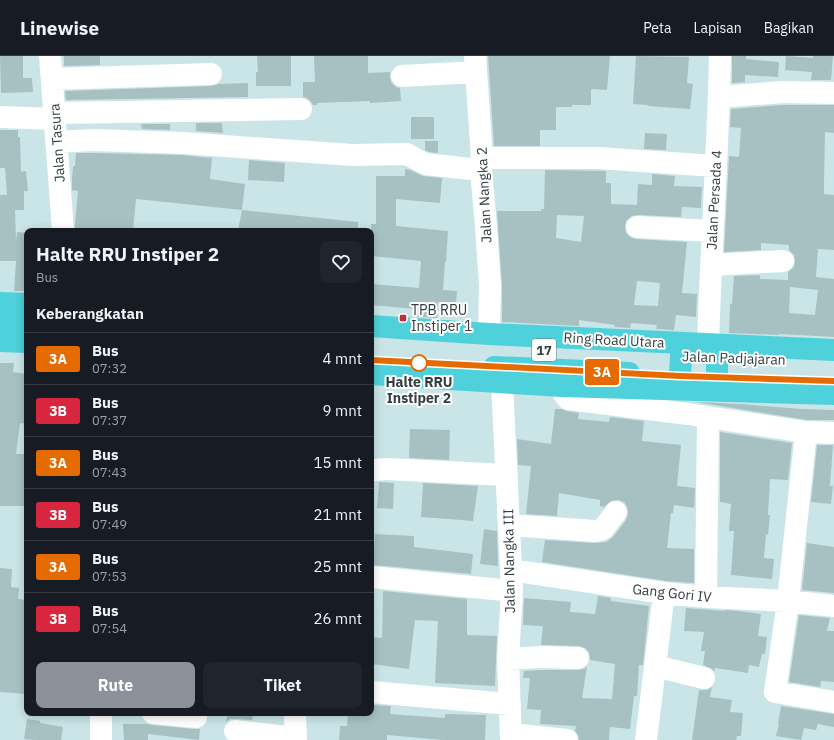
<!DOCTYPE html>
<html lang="id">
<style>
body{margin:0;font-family:"IBM Plex Sans",sans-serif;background:#20242c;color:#f1f3f6;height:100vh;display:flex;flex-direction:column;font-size:15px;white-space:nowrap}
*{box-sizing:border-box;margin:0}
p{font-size:13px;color:#9ea1a6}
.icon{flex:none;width:22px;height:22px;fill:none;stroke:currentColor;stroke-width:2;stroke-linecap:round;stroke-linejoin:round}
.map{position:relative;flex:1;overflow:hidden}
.details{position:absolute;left:24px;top:172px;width:350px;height:488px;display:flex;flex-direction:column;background:#171b24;border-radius:8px;box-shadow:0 2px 10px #0003}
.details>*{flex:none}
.badge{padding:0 8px;border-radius:3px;font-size:14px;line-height:26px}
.map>.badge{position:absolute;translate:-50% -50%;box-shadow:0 0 0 2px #fff}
h2{padding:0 12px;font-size:15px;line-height:36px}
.round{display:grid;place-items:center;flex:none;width:42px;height:42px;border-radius:8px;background:#20242c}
.summary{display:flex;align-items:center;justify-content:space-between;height:68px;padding:0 12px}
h1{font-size:19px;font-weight:700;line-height:30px}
.cta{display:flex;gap:8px;margin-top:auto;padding:8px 12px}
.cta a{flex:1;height:46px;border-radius:8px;background:#8c9099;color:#fff;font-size:16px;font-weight:700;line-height:46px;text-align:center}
.cta a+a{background:#20242c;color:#f1f3f6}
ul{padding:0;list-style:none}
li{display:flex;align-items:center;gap:12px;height:52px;padding:0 12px;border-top:1px solid #363941}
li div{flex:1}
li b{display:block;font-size:15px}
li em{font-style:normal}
li .badge{min-width:44px;font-weight:700;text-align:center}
header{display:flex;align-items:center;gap:24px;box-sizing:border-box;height:56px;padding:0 20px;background:#171b24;border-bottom:1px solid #363941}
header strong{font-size:19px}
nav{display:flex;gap:22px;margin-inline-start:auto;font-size:14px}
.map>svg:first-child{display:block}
.building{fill:#a7c1c3;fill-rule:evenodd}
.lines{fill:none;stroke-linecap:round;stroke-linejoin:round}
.minor{stroke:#fff;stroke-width:22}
.highway{stroke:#4ed1da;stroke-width:22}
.line-casing{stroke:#fff;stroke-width:9}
.line{stroke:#e56a00;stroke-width:6}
.poi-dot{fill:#bf2f3b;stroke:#fff;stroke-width:1.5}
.stop-dot{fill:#fff;stroke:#e56a00;stroke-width:2}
.labels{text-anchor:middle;stroke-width:4;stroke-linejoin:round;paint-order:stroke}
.shield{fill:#fff;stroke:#707878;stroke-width:1}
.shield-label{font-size:13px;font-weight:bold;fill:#333e3e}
.street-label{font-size:14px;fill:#333e3e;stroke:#fff}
.poi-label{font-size:14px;fill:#333e3e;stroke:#fff;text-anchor:start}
.stop-label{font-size:14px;font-weight:bold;fill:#333e3e;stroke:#fff}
</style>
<header>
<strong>Linewise</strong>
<nav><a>Peta</a><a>Lapisan</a><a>Bagikan</a></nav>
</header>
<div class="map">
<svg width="834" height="684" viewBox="0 0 834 684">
<rect width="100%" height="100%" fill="#cae5e7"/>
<path class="building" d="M0,0H23V22H32L33,36L1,37Z
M64,0H100V9L64,10Z
M257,0H291V30H256V16H258Z
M314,0H368V17L390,16V21L391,26L396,31L400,32L401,45L370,47V45L317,47V49H313L311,46L307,42L303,41V26H315Z
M488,0H610L607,34L591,33V49H572V51H556V74H540V90H494Z
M636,0L689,1L687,27L693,28L690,53L648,50V49L633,48Z
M732,0H746V3L779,6L778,21L745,19V26L732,27Z
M786,0L813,2V0H833L831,24H811L812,16L785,14Z
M248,27V41L66,44L65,35L211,30L219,28Z
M783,49H834V77L825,76L824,128V138L834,139V194L818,193L816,221L834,223V281L779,278V279L729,277L730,248H732L734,220L760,219V223L788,224V216L794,211L795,205L794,199L789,194V189L761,187V194L724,196L729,100L739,101L741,72L730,71L731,53ZM790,231L818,234L815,259L789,257Z
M411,61H434V83H411Z
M196,67H222L223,77L196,75Z
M141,68H170V74L142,73Z
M0,74H18V81H20L21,116L26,115L28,135H24V154H15L16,185L17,176L27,177V235H14L16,205H0V139H7L5,112H0Z
M645,77L667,78L666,94L644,93Z
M425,85H438V97L429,96L425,94Z
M76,97H93L182,99L212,102L210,123L245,128L242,154L136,143L133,175H75V167L78,135L72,134V124L73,110H75Z
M249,104L285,107L284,126L248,124Z
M405,113L410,114L423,120L442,122L440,147L396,143V170L448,175L446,206H445L443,234L457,235L456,247L438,246L437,262L416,261V253L371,249V228L419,232L421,205L371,200V168H376V120H405Z
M545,114L606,115V127H611V148L637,149L638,128L652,129V118L675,120L674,130L702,131L701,152L682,151L681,161L638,159L632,160L626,165L625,171L626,177L630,181L636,183L687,186L682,237L697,238L696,261L676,259L674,274L656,273L657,269L631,267L630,272L614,271L615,269L579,264V270L502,266V229L497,155H541V153H544ZM557,159L584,160L581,186L556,182ZM637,225L660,227L658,250L634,249Z
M242,154L358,166V175H238Z
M0,307H14L13,316L27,318V368L20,367L16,398H27V450H0Z
M695,346L741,348L801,353L834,354V364H807Z
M555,353H562L566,355L579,357L578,363L609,366L610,361L644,365L642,385L681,389L677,430L695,432L694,452L674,449L673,457H671L667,492L694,493V527L666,525L542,506L545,484L594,487L606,486L613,481L626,464L628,457L627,451L624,446L618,444L611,445L604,451L600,450V444L559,437L557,460L526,458L531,410L518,409L517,383L551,388Z
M410,373L450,374L449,404L409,402Z
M720,376L792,387L788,424L770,423L768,459H770L768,479L766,478L764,502L774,503L772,523L731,519L734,475H729L731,448L720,446Z
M817,389H833L830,430H833L831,448L811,446Z
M379,426L394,427L393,453L377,452Z
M423,427L478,430L473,465L449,463L421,461Z
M484,473L497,475L498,510L480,508Z
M375,478L414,480V491L473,498L471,518L373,509Z
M807,487L834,491V537L802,534Z
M0,512L12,513L11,531L19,532L18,543L27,544V638L0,636Z
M383,535L467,543V579L497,580L495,630L435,627L438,565L415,564L409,613L371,608V581L382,582Z
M598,540L611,542V545L649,550L643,609H639L637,640H634L630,673L610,671L609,684H579L578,679L575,675L576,670L540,668L541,654L527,653L530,622H523L524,615L541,614H578L584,613L587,610L582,642L612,643L615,608L590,604V602L589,596L585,592L579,590L541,589L543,570L523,569L524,542L571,546L570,556L595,558Z
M686,552L725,555V554L739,555L761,558L758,580L767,581L765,598H762L759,611L749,609L748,617L715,612L714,615L712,613L703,609L705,595H701L704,576L684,575Z
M799,559L830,562L827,575H834V626L821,625L820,631L789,626Z
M712,631L710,641L732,644L730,656L743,657L741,680H737L736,684H692L699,634H707Z
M371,649L391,650L390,658L445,662V658L486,659L485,684H444L387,679V684H339L340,670H347L348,657H371Z
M781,650L834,658V671L818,668L816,674L804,672L801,684L776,680L779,668H778Z
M228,657H253L252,664L236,663H230L226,666Z
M27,663L40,665V667L63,671L61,684H36L24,683Z
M123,668H147L152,669L195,673H200L199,684L148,678V684H124Z"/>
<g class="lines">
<path class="minor" d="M50,0L63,175
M475,0L482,102L481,114L486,171L490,230L489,278
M402,20L476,16
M52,23L211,18
M719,41L783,36L834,37
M55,57L301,53
M0,61L55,63
M57,86L93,84L183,87L352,99L407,98L425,108L481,114
M482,102H598L715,110
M637,171L712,175
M711,209L783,205
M708,288C711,192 718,96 720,0
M502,326L512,535L508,603L511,684
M562,330L564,338L568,343L688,358L806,376L834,377
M806,376L788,545L775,636L834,646
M375,414L386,413L507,419
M509,469L595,475L603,473L616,456
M511,514L664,537L706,541L788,545L834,550
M371,521L512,535
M706,541L708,361
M508,603L541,601L578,602
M655,610L704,622
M371,636L510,648
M101,657V684
M153,657L196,661
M295,657L296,684
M235,675L296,682
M511,678L567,684
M646,684L664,537"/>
<path class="highway" d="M0,247L27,248
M0,268L27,269
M371,270L489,278L834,294
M0,285L27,286
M494,311L629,317
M371,318L562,330L834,338
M680,320L681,300
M717,321V302"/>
</g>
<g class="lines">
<g class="line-casing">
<path id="line" d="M371,304L680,320L834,325"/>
</g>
<use href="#line" class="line"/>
</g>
<rect class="poi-dot" x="399" y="258" width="8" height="8" rx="2"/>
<circle class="stop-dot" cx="419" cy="307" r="8"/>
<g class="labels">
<rect class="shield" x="532" y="283" width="24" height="22" rx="3"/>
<g class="shield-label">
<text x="544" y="299">17</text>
</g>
<g class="street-label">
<text transform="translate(57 87) rotate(-94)" y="5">Jalan Tasura</text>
<text transform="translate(484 139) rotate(-93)" y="5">Jalan Nangka 2</text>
<text transform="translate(714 144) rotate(-87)" y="5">Jalan Persada 4</text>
<text transform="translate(614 284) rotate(3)" y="5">Ring Road Utara</text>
<text transform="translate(734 302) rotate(2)" y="5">Jalan Padjajaran</text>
<text transform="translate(509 505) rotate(-91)" y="5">Jalan Nangka III</text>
<text transform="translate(672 537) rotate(6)" y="5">Gang Gori IV</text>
</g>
<g class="poi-label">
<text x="411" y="259">TPB RRU<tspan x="411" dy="16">Instiper 1</tspan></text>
</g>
<g class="stop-label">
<text x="419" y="331">Halte RRU<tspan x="419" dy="16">Instiper 2</tspan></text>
</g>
</g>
</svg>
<b class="badge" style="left:602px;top:316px;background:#e56a00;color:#fff">3A</b>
<section class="details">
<div class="summary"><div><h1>Halte RRU Instiper 2</h1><p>Bus</p></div><a class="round"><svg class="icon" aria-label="heart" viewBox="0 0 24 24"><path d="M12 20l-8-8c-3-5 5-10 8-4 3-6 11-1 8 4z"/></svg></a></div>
<h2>Keberangkatan</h2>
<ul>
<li><span class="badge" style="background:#e56a00;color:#fff">3A</span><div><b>Bus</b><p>07:32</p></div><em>4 mnt</em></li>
<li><span class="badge" style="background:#d7263d;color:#fff">3B</span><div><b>Bus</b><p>07:37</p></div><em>9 mnt</em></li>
<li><span class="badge" style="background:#e56a00;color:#fff">3A</span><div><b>Bus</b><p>07:43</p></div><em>15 mnt</em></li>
<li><span class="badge" style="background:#d7263d;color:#fff">3B</span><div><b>Bus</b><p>07:49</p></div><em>21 mnt</em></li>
<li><span class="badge" style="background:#e56a00;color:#fff">3A</span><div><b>Bus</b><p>07:53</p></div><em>25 mnt</em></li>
<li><span class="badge" style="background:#d7263d;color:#fff">3B</span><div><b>Bus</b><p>07:54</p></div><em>26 mnt</em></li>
</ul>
<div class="cta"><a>Rute</a><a>Tiket</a></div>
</section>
</div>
